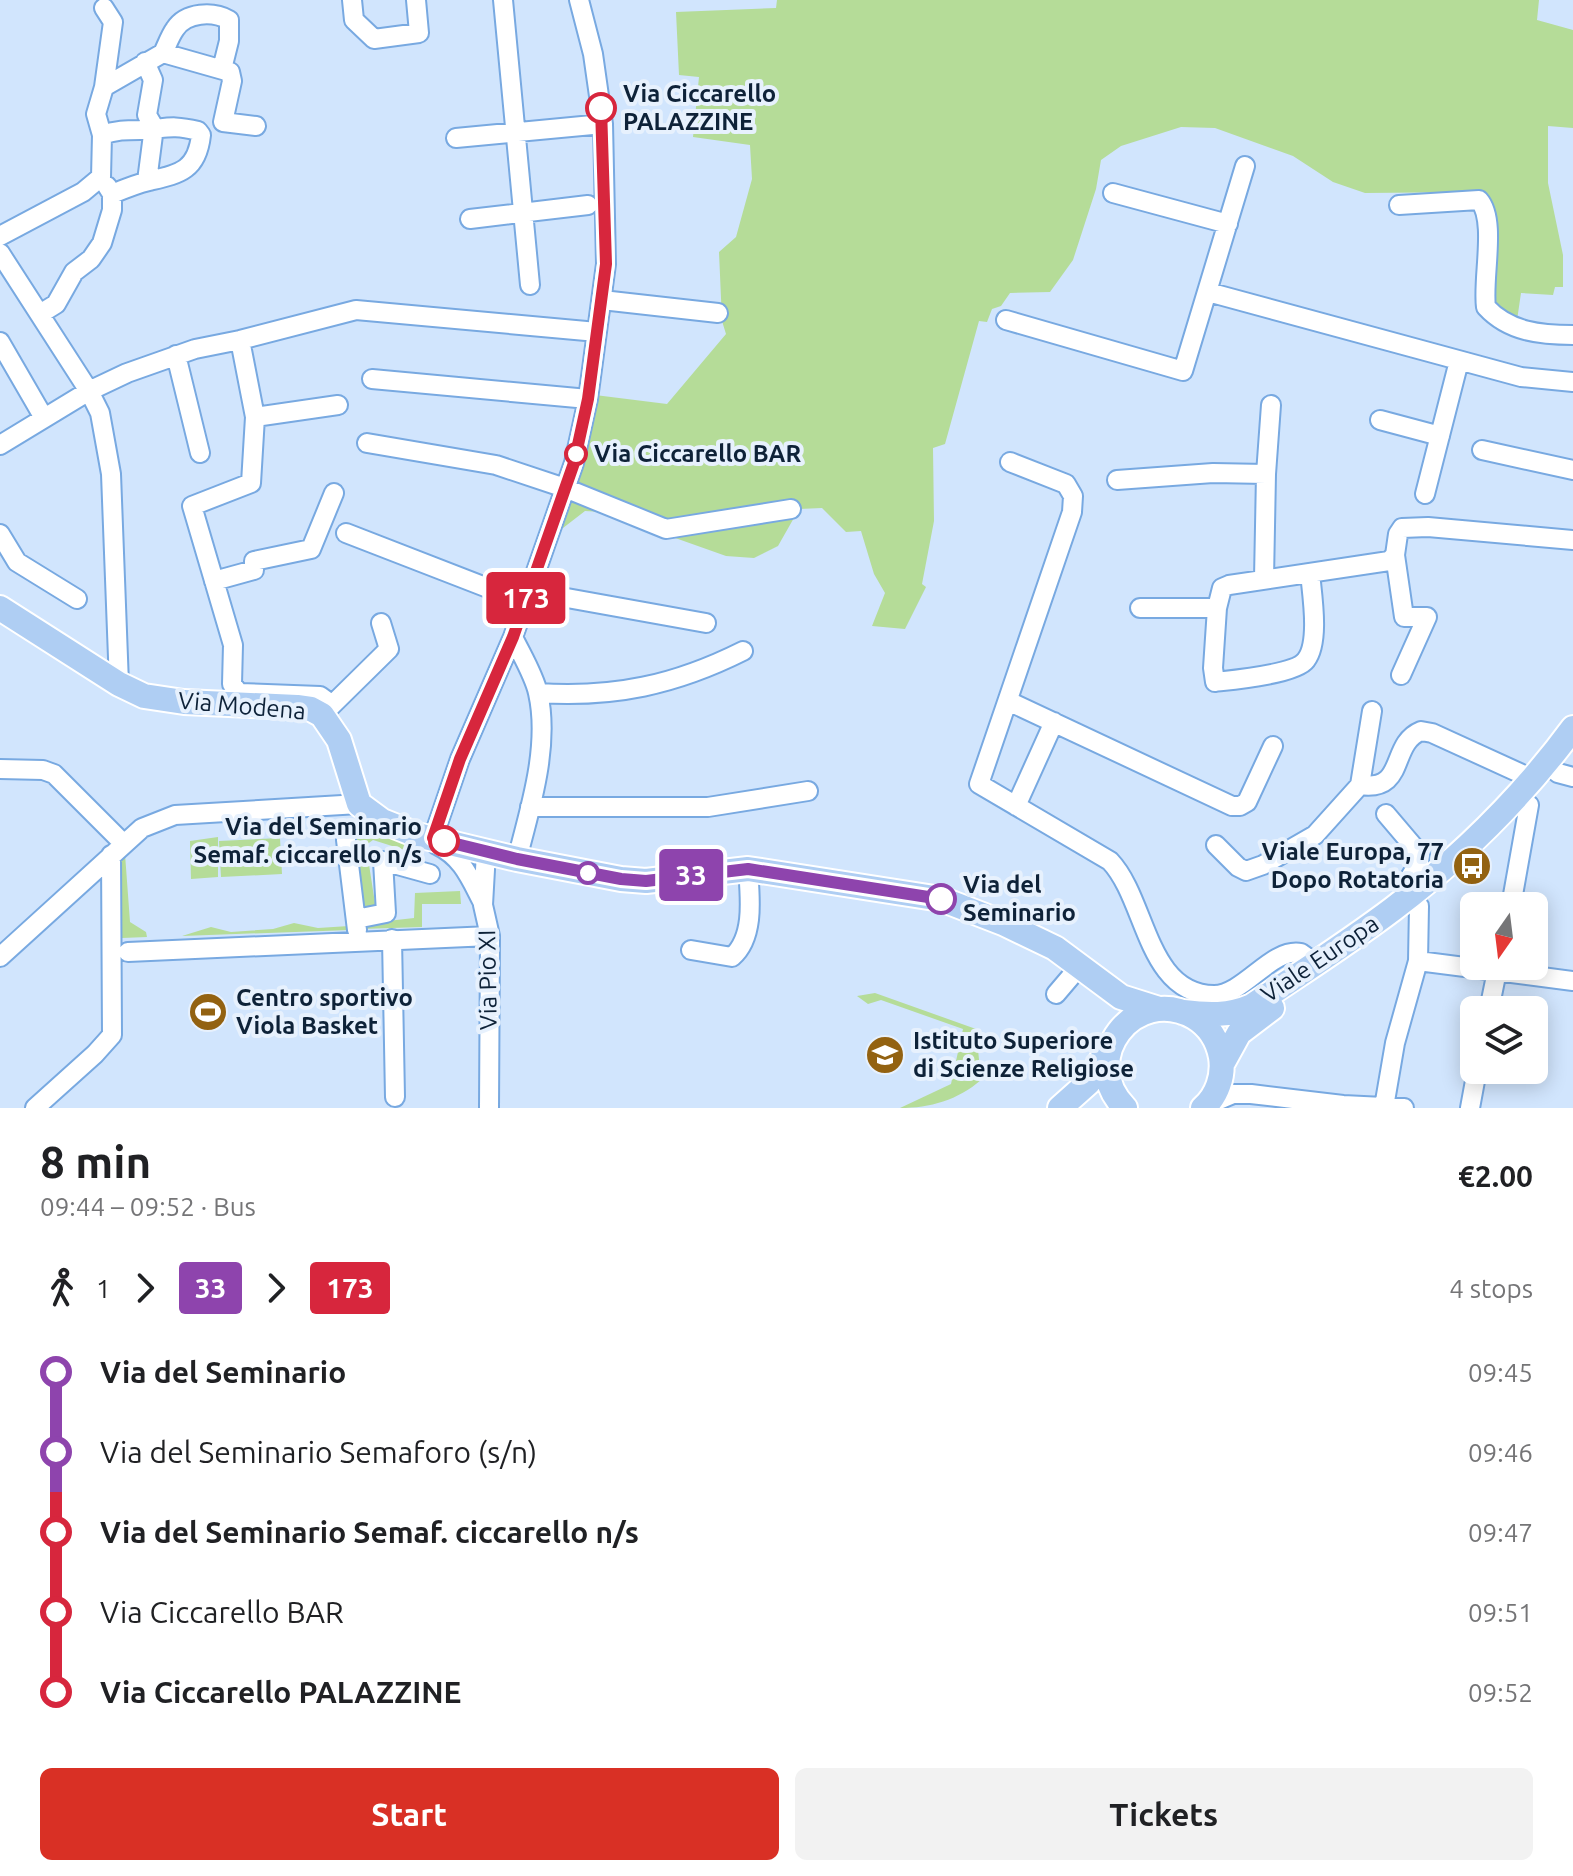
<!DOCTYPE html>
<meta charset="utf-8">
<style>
body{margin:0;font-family:Ubuntu,sans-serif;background:#f2f2f2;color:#202124;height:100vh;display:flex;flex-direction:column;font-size:30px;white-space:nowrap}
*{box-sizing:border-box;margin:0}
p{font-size:26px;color:#757577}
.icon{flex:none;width:44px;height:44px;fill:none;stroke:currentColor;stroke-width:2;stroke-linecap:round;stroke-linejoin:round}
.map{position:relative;height:1108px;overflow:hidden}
.drawer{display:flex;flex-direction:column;background:#fff;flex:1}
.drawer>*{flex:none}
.badge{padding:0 16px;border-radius:6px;font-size:28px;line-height:52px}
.needle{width:52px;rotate:194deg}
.controls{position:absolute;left:1460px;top:892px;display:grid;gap:16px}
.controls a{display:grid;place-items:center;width:88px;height:88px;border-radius:12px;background:#fff;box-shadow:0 4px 20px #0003;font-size:40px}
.map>.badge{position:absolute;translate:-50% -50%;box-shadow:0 0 0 4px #fff}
.legs{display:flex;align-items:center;gap:12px;height:88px;padding:0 40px;font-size:26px}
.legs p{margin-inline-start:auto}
.summary{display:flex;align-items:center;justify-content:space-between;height:136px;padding:0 40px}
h1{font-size:44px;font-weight:700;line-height:60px}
.action{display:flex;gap:16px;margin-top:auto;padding:16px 40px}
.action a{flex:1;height:92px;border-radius:12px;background:#d93025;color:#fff;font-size:32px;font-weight:700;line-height:92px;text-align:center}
.action a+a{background:#f2f2f2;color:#202124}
ul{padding:0 40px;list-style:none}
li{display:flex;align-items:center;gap:28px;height:80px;font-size:30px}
li i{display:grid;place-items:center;width:12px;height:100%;margin:0 10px;background:currentColor}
li i::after{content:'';width:20px;height:20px;margin:-10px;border:6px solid;border-radius:50%;background:#fff}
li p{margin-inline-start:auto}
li:first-child i{background:linear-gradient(#0000 50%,currentColor 0)}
li:last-child i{background:linear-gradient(currentColor 50%,#0000 0)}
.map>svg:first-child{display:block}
.green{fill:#b5dc98}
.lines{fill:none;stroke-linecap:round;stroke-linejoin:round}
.minor-casing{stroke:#78a9e1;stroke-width:22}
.major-casing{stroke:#fff;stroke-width:28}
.minor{stroke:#fff;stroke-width:18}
.major{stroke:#afcef3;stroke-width:24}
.line-1-casing{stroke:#fff;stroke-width:18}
.line-2-casing{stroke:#fff;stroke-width:18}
.line-1{stroke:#8e44ad;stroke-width:12}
.line-2{stroke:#d7263d;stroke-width:12}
.stop-2-dot{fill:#fff;stroke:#d7263d;stroke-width:4}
.stop-1-dot{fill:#fff;stroke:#8e44ad;stroke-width:4}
.labels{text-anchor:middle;stroke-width:8;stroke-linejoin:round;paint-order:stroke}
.stop-label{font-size:24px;font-weight:bold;fill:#0e2238;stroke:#e7f1fd;text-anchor:start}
.street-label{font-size:24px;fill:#0e2238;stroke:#e7f1fd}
.poi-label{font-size:24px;font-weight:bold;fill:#0e2238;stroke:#e7f1fd;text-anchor:start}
</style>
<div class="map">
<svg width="1573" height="1108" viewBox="0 0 1573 1108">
<rect width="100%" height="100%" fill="#d1e5fd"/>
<path class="green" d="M777,0H1539L1537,20L1573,30V128L1548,126V183L1563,255V287H1555L1553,295L1521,293L1516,327L1495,317L1477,192L1365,193L1333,182L1293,156L1215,128L1181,127L1121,146L1101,160L1096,189L1073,260L1050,292L1010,293L1001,306L992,309L987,322L979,321L945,444L933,448L934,521L922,584L926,587L905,629L872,626L885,593L874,574L861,531L846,532L822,508L799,509L778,546L754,558L726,556L602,512L585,511L563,528V514L595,395L667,404L726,334L722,321L719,252L736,237L752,179L750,145L693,137L699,77L679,75L676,12L776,8Z
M358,823L372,831L410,845L408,851L373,840L366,845L376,910L363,913L352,824Z
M218,837V877L191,879L190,841Z
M280,838L282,874L221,877L219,841Z
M125,854L130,922L146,932L147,937L122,938L117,863Z
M460,891L461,904H422V927L361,929V924L414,918L415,893Z
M294,923L318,928L349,926L350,930L182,936L211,927L231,932L273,929Z
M875,993L976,1029L981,1080C958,1100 930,1108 900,1108L951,1084L963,1029L881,1000L868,1004L857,996Z"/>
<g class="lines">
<g class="minor-casing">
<path id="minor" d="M352,0L354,20L374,39L419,33L416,0
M503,0L530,285
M104,8L113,22L104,87
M163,53C167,45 170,36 175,29C186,12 213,11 229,20V41L222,69
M145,62L153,80L147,115L154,127L147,181
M102,135C116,130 126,130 140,130C166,129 170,124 198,131L201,135C197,171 179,174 149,181C136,184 124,189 112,194
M456,138L603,124
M1113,193L1228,224
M1399,205L1479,200C1497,220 1482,279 1486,307C1509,332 1541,335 1573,335
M470,219L588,205
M0,236L83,192L101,177L102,135L96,114L104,87L163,53L230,72L232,81L223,122L256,126
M0,253L89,391L100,413L111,474L119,684
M1208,292L1521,377L1573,382
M602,300L718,313
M40,314L56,304L74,272L91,259L102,243L112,210V194L107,186
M1006,320L1183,371L1245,166
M240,340L255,417L338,405
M0,342L44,418
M176,355L200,453
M372,379L588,399
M255,417L251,483L192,506L233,645L232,684L239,693L320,696L331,704
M1380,420L1440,436
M367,443L496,465L565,488L666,529L791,509
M0,445L89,391L127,373L195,349L240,340L356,310L597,332
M1482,450L1573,470
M1010,462L1066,484L1073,496L1072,512L979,784L1110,861C1147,900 1146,994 1214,995C1244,995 1272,947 1301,953L1315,963
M1266,474L1271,405
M1117,480L1213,473L1266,474L1264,579
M1425,494L1459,361
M346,533L524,602
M0,534L17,562L77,599
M1395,555L1404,617H1427L1401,675
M214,581L254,570V561L311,549L334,493
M528,591L706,623
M1140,608H1217L1222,588L1229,585L1389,561L1395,555L1398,534L1402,528L1428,527L1573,540
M1217,608L1213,668L1215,682C1232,680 1296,674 1306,660C1320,642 1312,595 1310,573
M513,637C521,654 534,675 538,693C550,746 530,809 517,859
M538,693C614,698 675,685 743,651
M1008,701L1232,806H1240L1247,802L1273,746
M324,713L389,649L381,623
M1545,763L1558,773L1573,777
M0,769L43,770L54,774L123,843
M1360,785C1407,792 1389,744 1421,731L1432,733L1524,775L1531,781
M1016,806L1054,722
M530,807H708L808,791
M1386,814L1420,854L1419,862L1406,884L1411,894
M433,838L460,759L513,637L574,463L588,399L606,264L603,124L593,54L579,0
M346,840L357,930
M437,845C462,857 470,878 482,901
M1216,845L1238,867L1246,871L1263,865L1315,835L1360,785L1372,711
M486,852L483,905L490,936L489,1108
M1511,906L1529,805
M356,919L386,913L383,861L430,874
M392,939L395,1097
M691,950L732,957C755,937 750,897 748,869
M128,952L490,936
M0,957L142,828L175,815L359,804
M1418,961L1573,981
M1056,994L1079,967
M1489,1010L1498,966
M1207,1105L1233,1094H1251L1343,1105L1404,1108
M1384,1107L1395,1043L1418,961L1419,906
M35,1108L95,1054L112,1035L111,855
M1470,1108L1477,1070"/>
</g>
<g class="major-casing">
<path id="major" d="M0,608L119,684L144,696L184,702L297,707L311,709L322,715L339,740L359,804L382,821L417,835L517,859L621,879L646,881L748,869L941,899L1003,923L1055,948L1121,997L1159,1009
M1183,1012C1208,1015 1229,1016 1252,1006C1299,974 1348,943 1393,909C1460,858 1523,796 1573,728
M1222,1064L1239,1033L1272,1008
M1060,1108L1088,1083L1107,1051
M1125,1108C1077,1059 1134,984 1194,1017C1209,1026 1218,1041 1221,1057C1224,1076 1217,1096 1203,1108"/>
</g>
<use href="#minor" class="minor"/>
<use href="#major" class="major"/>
</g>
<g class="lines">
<g class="line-1-casing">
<path id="line-1" d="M444,841L517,859L621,879L646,881L748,869L941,899"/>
</g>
<g class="line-2-casing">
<path id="line-2" d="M444,841L433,838L460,759L513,637L574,463L588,399L606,264L601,108"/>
</g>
<use href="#line-1" class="line-1"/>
<use href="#line-2" class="line-2"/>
</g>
<defs>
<g id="bus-disc" transform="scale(2)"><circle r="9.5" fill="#936211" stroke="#e7f1fd"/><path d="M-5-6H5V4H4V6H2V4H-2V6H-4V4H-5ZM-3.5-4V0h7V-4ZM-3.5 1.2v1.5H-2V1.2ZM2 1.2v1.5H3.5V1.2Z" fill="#fff"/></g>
<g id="stadium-disc" transform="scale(2)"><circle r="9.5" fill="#936211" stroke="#e7f1fd"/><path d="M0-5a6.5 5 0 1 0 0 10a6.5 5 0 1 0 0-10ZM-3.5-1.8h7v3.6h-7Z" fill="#fff"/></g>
<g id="university-disc" transform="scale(2)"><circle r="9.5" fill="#936211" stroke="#e7f1fd"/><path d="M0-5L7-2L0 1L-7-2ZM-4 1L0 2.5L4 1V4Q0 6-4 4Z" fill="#fff"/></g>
</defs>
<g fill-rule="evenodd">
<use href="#bus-disc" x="1472" y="866"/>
<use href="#stadium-disc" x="208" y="1012"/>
<use href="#university-disc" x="885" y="1055"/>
</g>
<g class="stop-2-dot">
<circle cx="601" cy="108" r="14"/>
<circle cx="576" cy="454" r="10"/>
<circle cx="444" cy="841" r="14"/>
</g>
<g class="stop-1-dot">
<circle cx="588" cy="873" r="10"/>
<circle cx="941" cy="899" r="14"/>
</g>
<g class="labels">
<g class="stop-label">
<text x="623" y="102">Via Ciccarello<tspan x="623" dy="28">PALAZZINE</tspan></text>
<text x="594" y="462">Via Ciccarello BAR</text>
<text x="422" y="835" text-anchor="end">Via del Seminario<tspan x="422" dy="28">Semaf. ciccarello n/s</tspan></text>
<text x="963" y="893">Via del<tspan x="963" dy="28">Seminario</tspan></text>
</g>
<g class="street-label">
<text transform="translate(242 706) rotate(5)" y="8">Via Modena</text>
<text transform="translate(1320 959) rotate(-34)" y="8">Viale Europa</text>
<text transform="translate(488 980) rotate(-91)" y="8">Via Pio XI</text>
</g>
<g class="poi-label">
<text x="1444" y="860" text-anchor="end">Viale Europa, 77<tspan x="1444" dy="28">Dopo Rotatoria</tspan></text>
<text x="236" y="1006">Centro sportivo<tspan x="236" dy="28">Viola Basket</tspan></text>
<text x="913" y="1049">Istituto Superiore<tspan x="913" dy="28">di Scienze Religiose</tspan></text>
</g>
</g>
</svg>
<div class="controls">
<a><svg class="needle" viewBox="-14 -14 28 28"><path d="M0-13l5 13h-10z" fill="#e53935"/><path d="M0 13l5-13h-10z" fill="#757577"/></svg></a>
<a><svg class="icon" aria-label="layers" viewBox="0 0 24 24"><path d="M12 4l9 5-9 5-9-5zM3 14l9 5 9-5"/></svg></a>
</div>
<b class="badge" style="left:691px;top:875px;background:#8e44ad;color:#fff">33</b>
<b class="badge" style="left:526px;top:598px;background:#d7263d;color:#fff">173</b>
</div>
<section class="drawer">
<div class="summary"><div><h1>8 min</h1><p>09:44 – 09:52 · Bus</p></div><b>€2.00</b></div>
<div class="legs"><svg class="icon" aria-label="walk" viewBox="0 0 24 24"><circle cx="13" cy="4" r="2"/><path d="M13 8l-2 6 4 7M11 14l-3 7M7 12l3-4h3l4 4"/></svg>1<svg class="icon" aria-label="forward" viewBox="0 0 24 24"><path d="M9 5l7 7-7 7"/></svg><b class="badge" style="background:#8e44ad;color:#fff">33</b><svg class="icon" aria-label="forward" viewBox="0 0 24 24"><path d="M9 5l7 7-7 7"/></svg><b class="badge" style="background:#d7263d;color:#fff">173</b><p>4 stops</p></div>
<ul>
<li><i style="color:#8e44ad"></i><b>Via del Seminario</b><p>09:45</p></li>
<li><i style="color:#8e44ad"></i><span>Via del Seminario Semaforo (s/n)</span><p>09:46</p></li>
<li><i style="color:#d7263d"></i><b>Via del Seminario Semaf. ciccarello n/s</b><p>09:47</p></li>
<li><i style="color:#d7263d"></i><span>Via Ciccarello BAR</span><p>09:51</p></li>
<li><i style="color:#d7263d"></i><b>Via Ciccarello PALAZZINE</b><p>09:52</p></li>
</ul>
<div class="action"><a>Start</a><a>Tickets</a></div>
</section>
